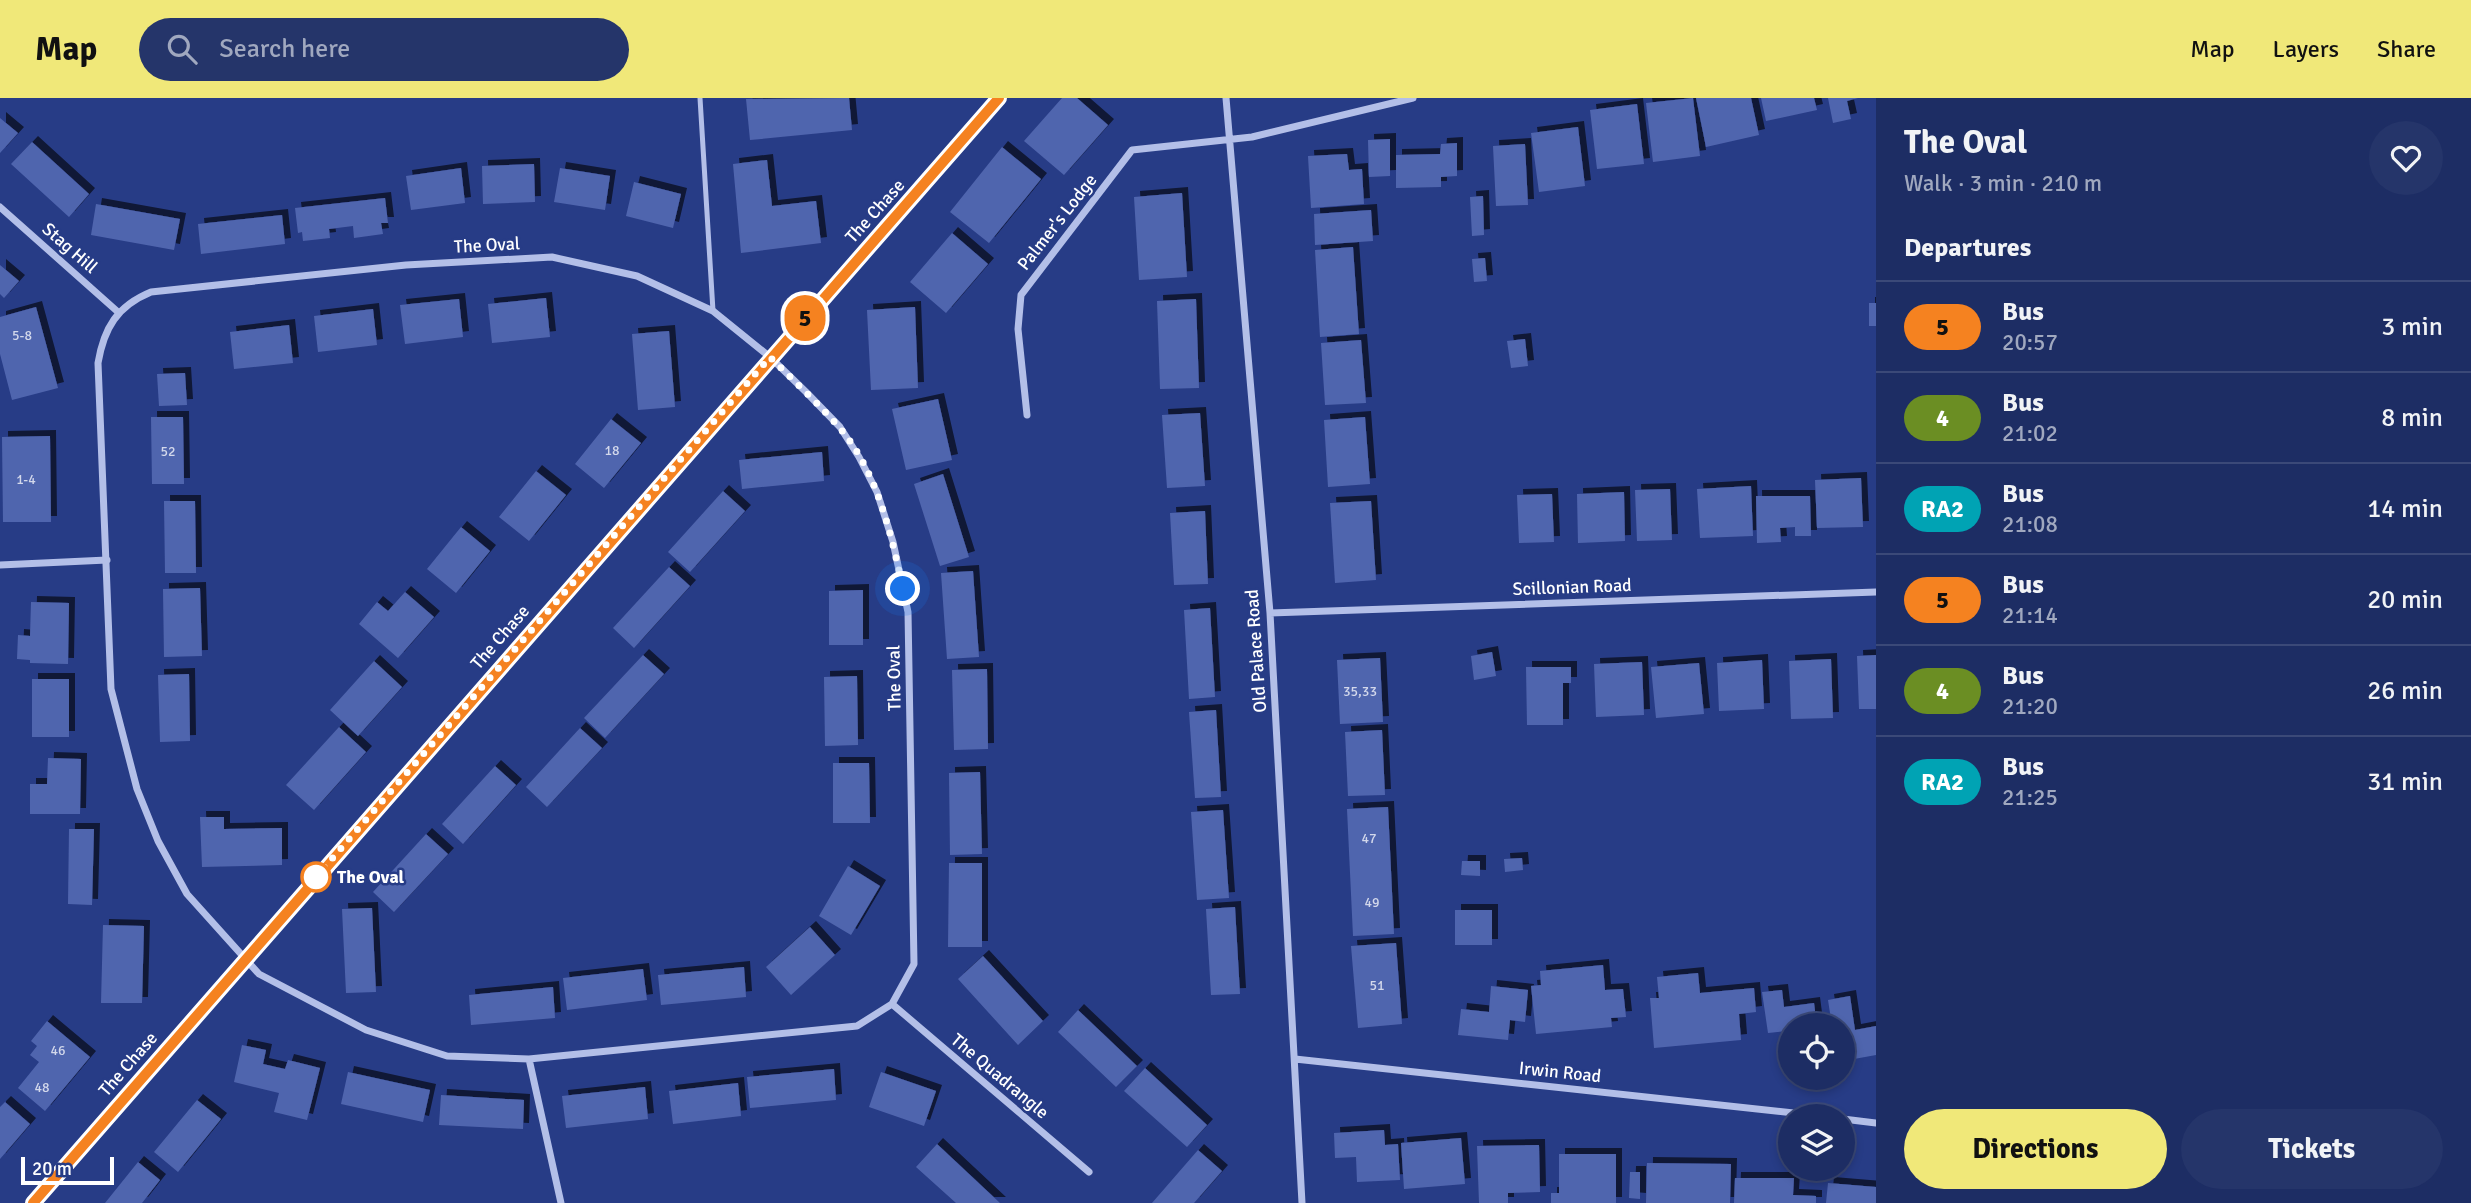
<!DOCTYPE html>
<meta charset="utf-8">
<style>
body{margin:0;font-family:Signika,sans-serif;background:#25356a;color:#f1f3f6;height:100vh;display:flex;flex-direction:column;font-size:26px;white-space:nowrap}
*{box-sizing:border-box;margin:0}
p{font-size:23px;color:#a0a8bf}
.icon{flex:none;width:38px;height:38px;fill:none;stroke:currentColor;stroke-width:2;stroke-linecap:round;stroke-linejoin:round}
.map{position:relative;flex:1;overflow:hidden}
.details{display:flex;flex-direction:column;background:#1d2d64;width:595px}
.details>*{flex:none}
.badge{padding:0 14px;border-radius:23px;font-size:24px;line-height:46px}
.fabs{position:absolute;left:1778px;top:915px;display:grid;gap:14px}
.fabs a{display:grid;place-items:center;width:77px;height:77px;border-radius:50%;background:#1d2d64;box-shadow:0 4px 10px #0003,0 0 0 2px #3b4978;font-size:35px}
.scale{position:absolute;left:21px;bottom:18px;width:93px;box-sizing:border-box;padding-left:7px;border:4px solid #fff;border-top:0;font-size:19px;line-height:24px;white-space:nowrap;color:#fff;-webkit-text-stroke:5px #273c86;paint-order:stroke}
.you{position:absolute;width:35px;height:35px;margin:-18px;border:5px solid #fff;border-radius:50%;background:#1a73e8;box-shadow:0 0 0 10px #1a73e833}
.map>.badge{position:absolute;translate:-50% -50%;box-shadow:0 0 0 4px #fff}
h2{padding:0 28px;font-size:26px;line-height:63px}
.round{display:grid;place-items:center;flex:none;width:74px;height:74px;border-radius:37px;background:#25356a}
.headline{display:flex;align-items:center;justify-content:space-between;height:119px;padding:0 28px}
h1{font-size:33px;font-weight:700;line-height:52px}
.primary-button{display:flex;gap:14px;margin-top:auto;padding:14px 28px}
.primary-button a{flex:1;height:80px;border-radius:42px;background:#f0e879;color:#111;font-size:28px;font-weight:700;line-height:80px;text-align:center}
.primary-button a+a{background:#25356a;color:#f1f3f6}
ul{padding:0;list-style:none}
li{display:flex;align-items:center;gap:21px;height:91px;padding:0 28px;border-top:2px solid #3b4978}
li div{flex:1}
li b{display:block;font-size:26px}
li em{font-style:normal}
li .badge{min-width:77px;font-weight:700;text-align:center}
header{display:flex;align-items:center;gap:42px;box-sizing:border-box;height:98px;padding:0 35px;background:#f0e879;color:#111}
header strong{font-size:33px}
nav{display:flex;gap:38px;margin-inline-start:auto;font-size:24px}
.search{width:490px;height:63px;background:#25356a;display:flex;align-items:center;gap:18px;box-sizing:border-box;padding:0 24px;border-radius:38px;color:#a0a8bf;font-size:26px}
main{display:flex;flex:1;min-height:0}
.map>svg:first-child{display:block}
.building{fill:#5065ae;filter:url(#shadow)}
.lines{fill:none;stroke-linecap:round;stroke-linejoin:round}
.lane{stroke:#b3bfe8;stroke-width:5}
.street{stroke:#b3bfe8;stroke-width:7}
.secondary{stroke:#dde2f7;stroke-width:14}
.line-casing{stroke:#fff;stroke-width:16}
.line{stroke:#f58220;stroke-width:10}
.walk{stroke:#fff;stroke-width:7;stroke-dasharray:0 12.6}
.stop-dot{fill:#fff;stroke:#f58220;stroke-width:3.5}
.labels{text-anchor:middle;stroke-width:5;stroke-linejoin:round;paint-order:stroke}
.number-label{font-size:14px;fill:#d3d8eb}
.street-label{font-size:18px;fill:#fff;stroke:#273c86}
.stop-label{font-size:18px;font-weight:bold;fill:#fff;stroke:#273c86;text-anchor:start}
</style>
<header>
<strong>Map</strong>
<div class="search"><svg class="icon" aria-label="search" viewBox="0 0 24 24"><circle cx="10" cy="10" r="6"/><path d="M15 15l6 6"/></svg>Search here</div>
<nav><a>Map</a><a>Layers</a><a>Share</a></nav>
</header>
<main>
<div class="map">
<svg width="1876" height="1105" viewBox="0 0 1876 1105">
<defs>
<filter id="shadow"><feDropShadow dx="6" dy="-6" stdDeviation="0" flood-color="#0009"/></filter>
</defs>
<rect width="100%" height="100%" fill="#273c86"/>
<path class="building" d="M849,0L852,32L750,42L746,1Z
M1062,0H1077L1108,27L1064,77L1024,43Z
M1693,0L1700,58L1653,64L1646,5Z
M1696,0H1751L1759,37L1706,49Z
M1761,0H1814L1817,12L1766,23Z
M1828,0H1858L1847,3L1851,21L1833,25Z
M1637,6L1644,66L1597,71L1590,12Z
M0,20L18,35L0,55Z
M1578,29L1585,88L1539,94L1531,35Z
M1390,41V78L1369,79L1368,42Z
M32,44L89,96L69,119L11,66Z
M1457,45V78L1441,79V89L1396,90V57L1440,56L1441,46Z
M1525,46L1528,107L1496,108L1493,48Z
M1002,49L1041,81L989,145L950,114Z
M1347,56L1349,72L1362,71L1364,106L1311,110L1308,58Z
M767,62L772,108L816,103L821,145L741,155L733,66Z
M534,66L535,104L483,106L482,68Z
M461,70L465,105L411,112L406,78Z
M560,70L610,78L605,112L554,104Z
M634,84L681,96L673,130L626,118Z
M1182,95L1187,179L1139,182L1134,99Z
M1483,98L1484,137L1472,138L1470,99Z
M385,100L388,125H381L383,136L354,140L353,128L329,131L330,140L303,143L302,134L298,135L295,110Z
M96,106L180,121L174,152L91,137Z
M1371,112L1373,143L1315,147L1314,116Z
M282,117L285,146L201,156L198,126Z
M952,135L988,166L946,215L910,184Z
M1353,149L1359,236L1320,239L1315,152Z
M1485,160L1487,183L1474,184L1472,161Z
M0,167L19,183L4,200L0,196Z
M546,200L550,239L492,245L488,206Z
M459,201L463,239L405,246L400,207Z
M1196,201L1199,290L1160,291L1157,203Z
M1869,205H1876V228H1869Z
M36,209L58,290L12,302L0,256V219Z
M915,209L918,290L871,292L867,212Z
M373,211L377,247L318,254L314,218Z
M289,227L293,265L234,271L230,234Z
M669,233L675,309L638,312L632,236Z
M1525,241L1528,268L1511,270L1507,243Z
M1361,242L1366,305L1325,307L1321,245Z
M185,275L187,307L159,308L157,276Z
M938,301L952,362L906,372L892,311Z
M1200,315L1205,388L1167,390L1162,317Z
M151,319H183L184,386H152Z
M1365,319L1370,386L1328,389L1324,322Z
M611,321L641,345L604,390L575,366Z
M50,338L51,424H3L2,339Z
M822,354L824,383L742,391L739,362Z
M536,373L566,397L529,443L499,419Z
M943,376L969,459L940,468L914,386Z
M1861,380L1863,429L1817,430L1815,382Z
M1751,388L1753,438L1700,440L1697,391Z
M1670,391L1672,442L1637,443L1635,392Z
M723,393L745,413L690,474L668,454Z
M1624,394L1625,443L1578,445L1577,396Z
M1552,396L1554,444L1519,445L1517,397Z
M1756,398H1810L1811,438H1795V429L1780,430L1781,444L1757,445Z
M164,403H195L196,475H165Z
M1371,403L1376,482L1335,485L1330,405Z
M1205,413L1208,486L1174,487L1170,415Z
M461,429L490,453L456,495L427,471Z
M669,469L690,488L634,550L613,530Z
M973,473L979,559L947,561L941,475Z
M200,490L202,558L164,559L163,491Z
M863,492V547H829V493Z
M405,494L434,519L398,560L359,526L377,504L388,513Z
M31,504L69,505L68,566L30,565V562L17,561L18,537L30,538Z
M1210,510L1215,599L1189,601L1184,512Z
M1492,554L1496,578L1474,582L1471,558Z
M643,557L664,576L605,640L584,620Z
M1876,557V611H1859L1857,558Z
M1380,560L1383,624L1340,626L1337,562Z
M1831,561L1833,620L1791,621L1789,563Z
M1762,562L1764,611L1719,613L1717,565Z
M374,563L402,589L358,638L330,612Z
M1642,564L1644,617L1596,619L1594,566Z
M1699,565L1704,616L1656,620L1651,569Z
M1526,569H1571V585H1563V627H1527Z
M987,571L988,651L954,652L952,572Z
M189,576L190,643L160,644L158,577Z
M857,578L858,647L825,648L824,579Z
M32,581H69V639H32Z
M1216,612L1221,699L1195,700L1189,614Z
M339,629L366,654L314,712L286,687Z
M580,630L602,650L547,709L526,689Z
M1382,632L1385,697L1348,698L1345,634Z
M48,660L81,661L80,716H30V686H47Z
M833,665H869L870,725H833Z
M495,668L516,687L463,746L442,726Z
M980,674L982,756L950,757L949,675Z
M1388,709L1394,836L1353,838L1347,711Z
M1223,712L1229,800L1197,802L1191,714Z
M200,719H224V731L282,730V767L202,769Z
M69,731H94L92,807L68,806Z
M426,736L448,756L394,814L373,794Z
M1522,760L1523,772L1505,774L1504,761Z
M1462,763H1480V778L1461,777Z
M949,765H982V849H948Z
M848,768L880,788L851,837L819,818Z
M1235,809L1240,896L1211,897L1206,811Z
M372,810L376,894L346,895L342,811Z
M1455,812H1492V847H1455Z
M103,827L144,828L142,905H101Z
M810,829L835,857L791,897L766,869Z
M1396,845L1402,926L1358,930L1351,848Z
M983,858L1043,923L1018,947L958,881Z
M1603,867L1605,892L1623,891L1626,919L1611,920L1612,929L1536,936L1531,888L1541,887L1540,873Z
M744,869L746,899L661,907L658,877Z
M643,871L647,902L567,912L563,880Z
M1698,875L1700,895L1754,890L1756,914L1739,916L1741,942L1654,950L1650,900H1659L1657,879Z
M1491,888L1528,892L1525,924L1510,922L1508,942L1458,937L1461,911L1489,914Z
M553,889L555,920L471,927L469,897Z
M1782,892L1784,909L1814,905L1817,928H1790V953L1786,933L1768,935L1762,894Z
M1850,898L1855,932L1876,928V957L1843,963V928H1832L1828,902Z
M1078,912L1137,968L1116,989L1058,934Z
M47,923L90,959L45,1013L18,990L39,964L30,957L37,948L31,943Z
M242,947L266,952L263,966L285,971L288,962L320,970L307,1022L274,1014L279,995L234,984Z
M1145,970L1207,1027L1187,1049L1124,993Z
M834,971L836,1002L750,1010L747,979Z
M348,974L430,992L423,1024L341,1006Z
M881,974L936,993L924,1028L869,1009Z
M738,985L741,1018L673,1026L669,993Z
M645,989L648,1021L566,1030L562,998Z
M441,997L524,1002L523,1031L439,1027Z
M197,1002L221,1021L178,1074L154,1054Z
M5,1004L30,1026L0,1061V1009Z
M1384,1032L1385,1047L1398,1046L1400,1082L1357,1084L1356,1059L1335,1060L1334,1035Z
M1461,1040L1465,1086L1404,1091L1401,1045Z
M937,1046L1000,1105H956L916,1069Z
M1539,1047L1540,1094L1508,1095V1105H1479L1477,1048Z
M1198,1052L1222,1073L1194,1105H1152Z
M1559,1056H1616V1105H1551V1095H1559Z
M138,1064L160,1082L142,1105H105Z
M1647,1065L1731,1066L1730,1105H1646Z
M1630,1074H1640V1101L1629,1100Z
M1735,1080H1794L1793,1097L1816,1098V1105H1734Z
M1828,1085L1876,1089V1105H1826Z"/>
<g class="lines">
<path class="lane" d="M700,0L713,213"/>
<path class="street" d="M1226,0L1270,515L1302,1105
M0,109L118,214
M552,159L637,178L713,213L770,259L806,294L840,329L859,359L877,394L893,444L908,514L914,866L892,906L857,928L529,961L447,958L366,932L259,876L187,796L158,743L137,691L111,591L98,265C104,230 117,208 151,194L406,167Z
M1027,317L1018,231L1021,197L1132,52L1252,39L1413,0
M0,467L107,462
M1270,515L1876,494
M892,906L1089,1074
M529,961L561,1105
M1295,961L1821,1018
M1843,1021L1876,1025"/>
<path class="secondary" d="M33,1105L999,0"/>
</g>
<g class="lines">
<g class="line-casing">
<path id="line" d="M33,1105L999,0"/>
</g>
<use href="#line" class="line"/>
<path class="walk" d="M316,779L770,259C793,282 817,304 838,328C877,372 891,435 903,491"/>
</g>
<circle class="stop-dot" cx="316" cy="779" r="14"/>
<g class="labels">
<g class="number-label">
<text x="22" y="242">5-8</text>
<text x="612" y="357">18</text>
<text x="168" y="358">52</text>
<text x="26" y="386">1-4</text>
<text x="1360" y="598">35,33</text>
<text x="1369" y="745">47</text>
<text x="1372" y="809">49</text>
<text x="1377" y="892">51</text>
<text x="58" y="957">46</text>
<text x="42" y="994">48</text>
</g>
<g class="street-label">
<text transform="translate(875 113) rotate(-48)" y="6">The Chase</text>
<text transform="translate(1057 124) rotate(-52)" y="6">Palmer's Lodge</text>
<text transform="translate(487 147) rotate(-3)" y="6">The Oval</text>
<text transform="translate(70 150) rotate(41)" y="6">Stag Hill</text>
<text transform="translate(1572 489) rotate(-2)" y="6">Scillonian Road</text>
<text transform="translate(500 539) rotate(-49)" y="6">The Chase</text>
<text transform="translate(1256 553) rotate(-94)" y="6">Old Palace Road</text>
<text transform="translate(894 580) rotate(-91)" y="6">The Oval</text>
<text transform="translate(128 966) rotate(-49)" y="6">The Chase</text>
<text transform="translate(1560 974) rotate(6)" y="6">Irwin Road</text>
<text transform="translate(1000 978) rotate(40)" y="6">The Quadrangle</text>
</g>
<g class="stop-label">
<text x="337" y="785">The Oval</text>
</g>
</g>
</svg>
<div class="fabs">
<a><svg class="icon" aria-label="locate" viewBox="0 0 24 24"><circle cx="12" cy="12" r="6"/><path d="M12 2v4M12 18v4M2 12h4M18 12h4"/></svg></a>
<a><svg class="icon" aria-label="layers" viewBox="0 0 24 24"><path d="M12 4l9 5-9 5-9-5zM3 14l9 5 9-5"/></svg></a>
</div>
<div class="scale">20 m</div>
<div class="you" style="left:903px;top:491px"></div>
<b class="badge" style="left:805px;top:220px;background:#f58220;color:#111">5</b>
</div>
<section class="details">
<div class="headline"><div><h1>The Oval</h1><p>Walk · 3 min · 210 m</p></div><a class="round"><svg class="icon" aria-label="heart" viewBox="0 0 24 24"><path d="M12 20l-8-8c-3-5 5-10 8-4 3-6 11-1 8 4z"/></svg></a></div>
<h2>Departures</h2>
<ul>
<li><span class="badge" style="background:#f58220;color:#111">5</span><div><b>Bus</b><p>20:57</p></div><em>3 min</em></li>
<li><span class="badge" style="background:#6b8e23;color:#fff">4</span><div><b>Bus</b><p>21:02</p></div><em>8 min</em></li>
<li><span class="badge" style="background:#00a3b4;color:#fff">RA2</span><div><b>Bus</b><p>21:08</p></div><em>14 min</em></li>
<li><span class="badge" style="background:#f58220;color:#111">5</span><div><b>Bus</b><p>21:14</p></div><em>20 min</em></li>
<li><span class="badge" style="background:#6b8e23;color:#fff">4</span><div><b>Bus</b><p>21:20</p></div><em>26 min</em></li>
<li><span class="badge" style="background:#00a3b4;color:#fff">RA2</span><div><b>Bus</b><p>21:25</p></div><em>31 min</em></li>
</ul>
<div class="primary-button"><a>Directions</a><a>Tickets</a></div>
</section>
</main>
